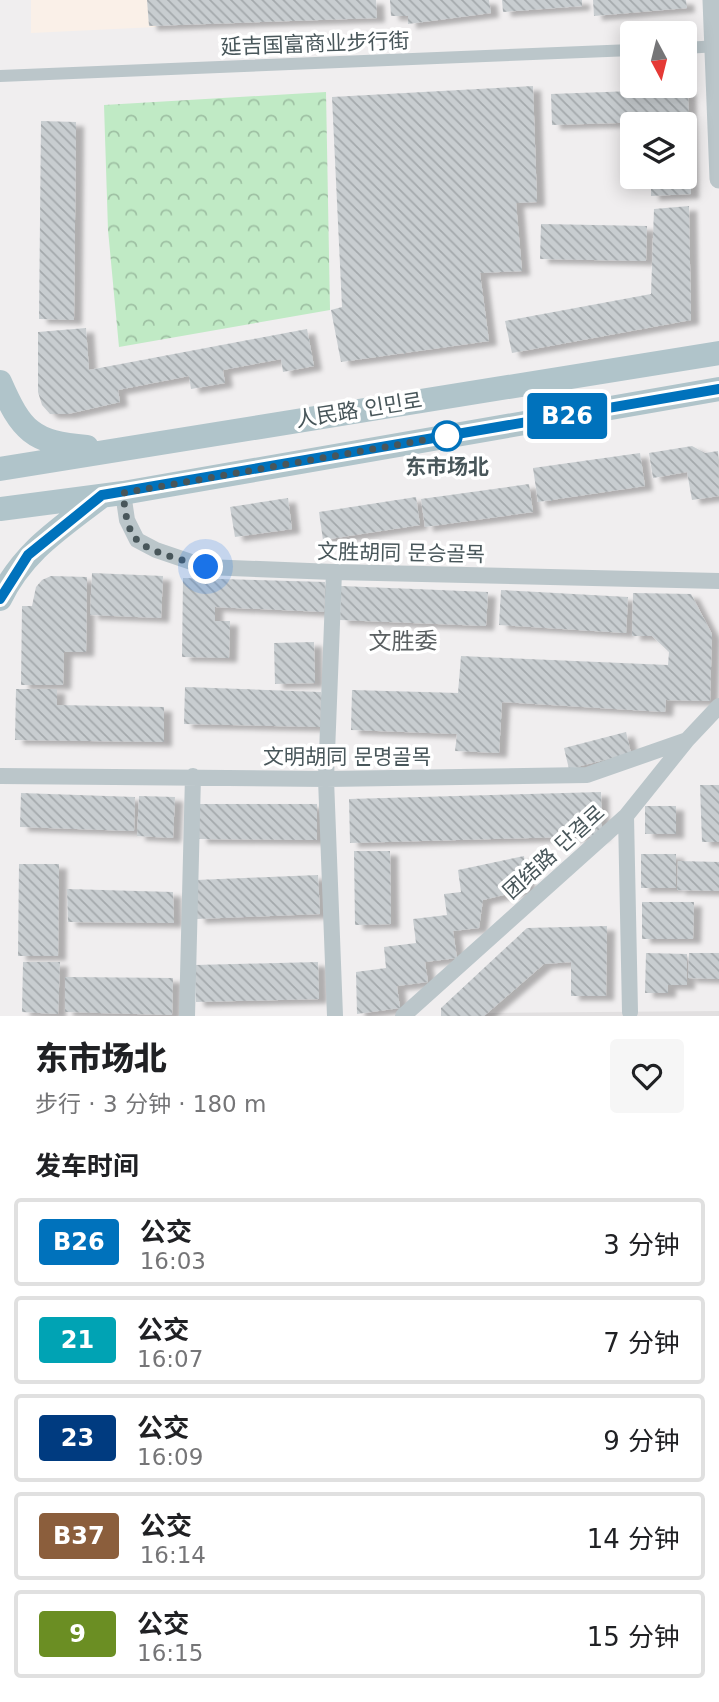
<!DOCTYPE html>
<html lang="zh">
<meta charset="utf-8">
<style>
body{margin:0;font-family:"DejaVu Sans","Noto Sans SC","Noto Sans KR",sans-serif;background:#f6f6f6;color:#202124;height:100vh;display:flex;flex-direction:column;font-size:26px;white-space:nowrap}
*{box-sizing:border-box;margin:0}
p{font-size:23px;color:#757577}
.icon{flex:none;width:38px;height:38px;fill:none;stroke:currentColor;stroke-width:2;stroke-linecap:round;stroke-linejoin:round}
.map{position:relative;height:1016px;overflow:hidden}
.side{display:flex;flex-direction:column;background:#fff;flex:1}
.side>*{flex:none}
.badge{padding:0 14px;border-radius:5px;font-size:24px;line-height:46px}
.needle{width:46px;rotate:173deg}
.tools{position:absolute;left:620px;top:21px;display:grid;gap:14px}
.tools a{display:grid;place-items:center;width:77px;height:77px;border-radius:7px;background:#fff;box-shadow:0 4px 18px #0003;font-size:35px}
.you{position:absolute;width:35px;height:35px;margin:-18px;border:5px solid #fff;border-radius:50%;background:#1a73e8;box-shadow:0 0 0 10px #1a73e833}
.map>.badge{position:absolute;translate:-50% -50%;box-shadow:0 0 0 4px #fff}
h2{padding:0 35px;font-size:26px;line-height:63px}
.round{display:grid;place-items:center;flex:none;width:74px;height:74px;border-radius:7px;background:#f6f6f6}
.headline{display:flex;align-items:center;justify-content:space-between;height:119px;padding:0 35px}
h1{font-size:33px;font-weight:800;line-height:52px}
ul{padding:0;list-style:none}
li{display:flex;align-items:center;gap:21px;height:88px;margin:0 14px 10px;padding:0 21px;border:4px solid #e0e0e0;border-radius:7px}
li div{flex:1}
li b{display:block;font-size:26px}
li em{font-style:normal}
li .badge{min-width:77px;font-weight:700;text-align:center}
.map>svg:first-child{display:block}
.commercial{fill:#faf0e8}
.education{fill:#e1dfe0}
.park{fill:url(#park-crowns)}
.building{fill:url(#building-back-hatch);filter:url(#shadow)}
.lines{fill:none;stroke-linecap:round;stroke-linejoin:round}
.pedestrian{stroke:#bbc6ca;stroke-width:12}
.minor{stroke:#bbc6ca;stroke-width:16}
.tertiary{stroke:#bbc6ca;stroke-width:19}
.primary{stroke:#b0c4ca;stroke-width:24}
.line-casing{stroke:#fff;stroke-width:16}
.line{stroke:#0072bc;stroke-width:10}
.walk{stroke:#48565a;stroke-width:7;stroke-dasharray:0 12.6}
.stop-dot{fill:#fff;stroke:#0072bc;stroke-width:3.5}
.labels{text-anchor:middle;stroke-width:7;stroke-linejoin:round;paint-order:stroke}
.street-label{font-size:21px;fill:#48565a;stroke:#fff}
.stop-label{font-size:21px;font-weight:bold;fill:#48565a;stroke:#fff}
.neighbourhood-label{font-size:23px;fill:#5b6062;stroke:#fff}
</style>
<div class="map">
<svg width="719" height="1016" viewBox="0 0 719 1016">
<defs>
<pattern id="park-crowns" width="20" height="18" patternUnits="userSpaceOnUse" patternTransform="scale(1.75)"><rect width="20" height="18" fill="#c0eac5"/><path d="M2 6a3 3 0 1 1 6 0M12 15a3 3 0 1 1 6 0" fill="none" stroke="#9ec0a3"/></pattern>
<pattern id="building-back-hatch" width="6" height="6" patternUnits="userSpaceOnUse" patternTransform="scale(1.75)"><rect width="6" height="6" fill="#c8cdd0"/><path d="M-1 5l2 2M0 0l6 6M5-1l2 2" fill="none" stroke="#a4a9ac"/></pattern>
<filter id="shadow"><feDropShadow dx="8" dy="4.5" stdDeviation="2" flood-color="#0004"/></filter>
</defs>
<rect width="100%" height="100%" fill="#f0eeef"/>
<path class="commercial" d="M31,0H156V27L31,33Z"/>
<path class="education" d="M719,1011V1016H480V1013Z"/>
<path class="park" d="M326,92L330,310L119,347L108,230L104,105Z"/>
<path class="building" d="M147,0H376L377,18L149,26Z
M390,0H489L491,13L408,24V16H391Z
M502,0H582V6L503,12Z
M593,0H686L687,8L594,16Z
M533,86L537,202L516,203L522,271L480,273L489,341L341,362L331,310L342,307L332,97Z
M688,89L691,194L651,196V177H684V124H649V122L552,125L551,94Z
M41,121L76,122L74,320L39,319Z
M689,206L691,320L512,353L505,321L651,294L654,209Z
M541,224L647,226L646,261L540,259Z
M86,328L89,370L307,329L314,366L283,372L281,359L223,370L225,383L191,389L189,376L118,390L120,402L68,414H50L42,405L38,392V332Z
M692,446L705,453L718,451L719,496L692,500L687,472L653,478L649,453Z
M640,453L645,486L538,502L533,468Z
M529,484L533,512L425,527L421,499Z
M416,497L420,525L323,540L319,512Z
M288,498L292,529L235,537L230,507Z
M92,573L163,576L161,618L90,615Z
M51,576L87,577L86,652H64L63,685H21L22,606H32L36,587L42,580Z
M183,578L325,582L324,612L215,607V621H230L229,658L182,657Z
M341,586L488,592L486,626L340,620Z
M501,590L628,597L626,633L499,625Z
M633,593L691,594L712,634L710,701L666,700L665,712L502,702L499,753L455,751L457,734L351,730L352,690L458,693L461,656L668,665L669,652L652,636H632Z
M314,642L315,683L275,684L274,643Z
M185,687L321,692L320,727L184,724Z
M16,689H57V705L164,707V742L15,740Z
M626,732L631,753L569,769L564,748Z
M700,785H719V842H702Z
M601,792L602,836L350,843L349,799Z
M21,793L135,797L134,831L20,827Z
M139,796L175,797L173,838L137,836Z
M199,804H317V840L199,839Z
M645,806H676V834H645Z
M354,851H390L391,924L355,925Z
M641,854H676V888H641Z
M524,856L528,889L483,900L479,928L453,931L457,958L425,962L428,982L397,986L400,1008L357,1014L356,972L386,968L384,947L416,943L413,919L447,915L444,894L461,892L458,870Z
M678,861L719,862V891L677,890Z
M19,864H59L58,956H18Z
M318,875L320,914L197,919L196,880Z
M67,889L173,892L174,923L68,922Z
M642,902H694L693,939H642Z
M607,926L606,996H571V962L544,964L484,1016H441V1008L527,928Z
M646,953L687,954V985H668V993H645Z
M689,953H719V979L688,978Z
M23,962H60L58,1014L22,1012Z
M318,962L319,999L196,1002L195,965Z
M65,977L173,978L172,1015L65,1012Z"/>
<g class="lines">
<path class="pedestrian" d="M684,48L719,46
M0,76L632,50"/>
<path class="minor" d="M123,493L127,520L137,540L156,550L206,567L334,572L719,581
M334,572L326,779L335,1016
M0,776L326,779L587,775L687,740
M626,816L630,1012
M187,1016L193,776
M403,1016L626,816L687,740L719,706"/>
<path class="tertiary" d="M712,0L719,179"/>
<path class="primary" d="M0,382C21,430 32,443 87,447
M0,469L719,353
M0,509L123,493L719,389
M0,599C24,550 61,528 102,496"/>
</g>
<g class="lines">
<g class="line-casing">
<path id="line" d="M0,599L28,555L102,495L719,389"/>
</g>
<use href="#line" class="line"/>
<path class="walk" d="M206,567C188,561 151,553 138,541C126,530 125,508 123,493L447,436"/>
</g>
<circle class="stop-dot" cx="447" cy="436" r="14"/>
<g class="labels">
<g class="street-label">
<text transform="translate(315 44) rotate(-2)" y="7">延吉国富商业步行街</text>
<text transform="translate(359 410) rotate(-9)" y="7">人民路 인민로</text>
<text transform="translate(401 553) rotate(1)" y="7">文胜胡同 문승골목</text>
<text x="347" y="764">文明胡同 문명골목</text>
<text transform="translate(554 852) rotate(-42)" y="7">团结路 단결로</text>
</g>
<g class="stop-label">
<text x="447" y="474">东市场北</text>
</g>
<g class="neighbourhood-label">
<text x="403" y="649">文胜委</text>
</g>
</g>
</svg>
<div class="tools">
<a><svg class="needle" viewBox="-14 -14 28 28"><path d="M0-13l5 13h-10z" fill="#e53935"/><path d="M0 13l5-13h-10z" fill="#757577"/></svg></a>
<a><svg class="icon" aria-label="layers" viewBox="0 0 24 24"><path d="M12 4l9 5-9 5-9-5zM3 14l9 5 9-5"/></svg></a>
</div>
<div class="you" style="left:206px;top:567px"></div>
<b class="badge" style="left:567px;top:416px;background:#0072bc;color:#fff">B26</b>
</div>
<section class="side">
<div class="headline"><div><h1>东市场北</h1><p>步行 · 3 分钟 · 180 m</p></div><a class="round"><svg class="icon" aria-label="heart" viewBox="0 0 24 24"><path d="M12 20l-8-8c-3-5 5-10 8-4 3-6 11-1 8 4z"/></svg></a></div>
<h2>发车时间</h2>
<ul>
<li><span class="badge" style="background:#0072bc;color:#fff">B26</span><div><b>公交</b><p>16:03</p></div><em>3 分钟</em></li>
<li><span class="badge" style="background:#00a3b4;color:#fff">21</span><div><b>公交</b><p>16:07</p></div><em>7 分钟</em></li>
<li><span class="badge" style="background:#003b80;color:#fff">23</span><div><b>公交</b><p>16:09</p></div><em>9 分钟</em></li>
<li><span class="badge" style="background:#8b5e3c;color:#fff">B37</span><div><b>公交</b><p>16:14</p></div><em>14 分钟</em></li>
<li><span class="badge" style="background:#6b8e23;color:#fff">9</span><div><b>公交</b><p>16:15</p></div><em>15 分钟</em></li>
</ul>
</section>
